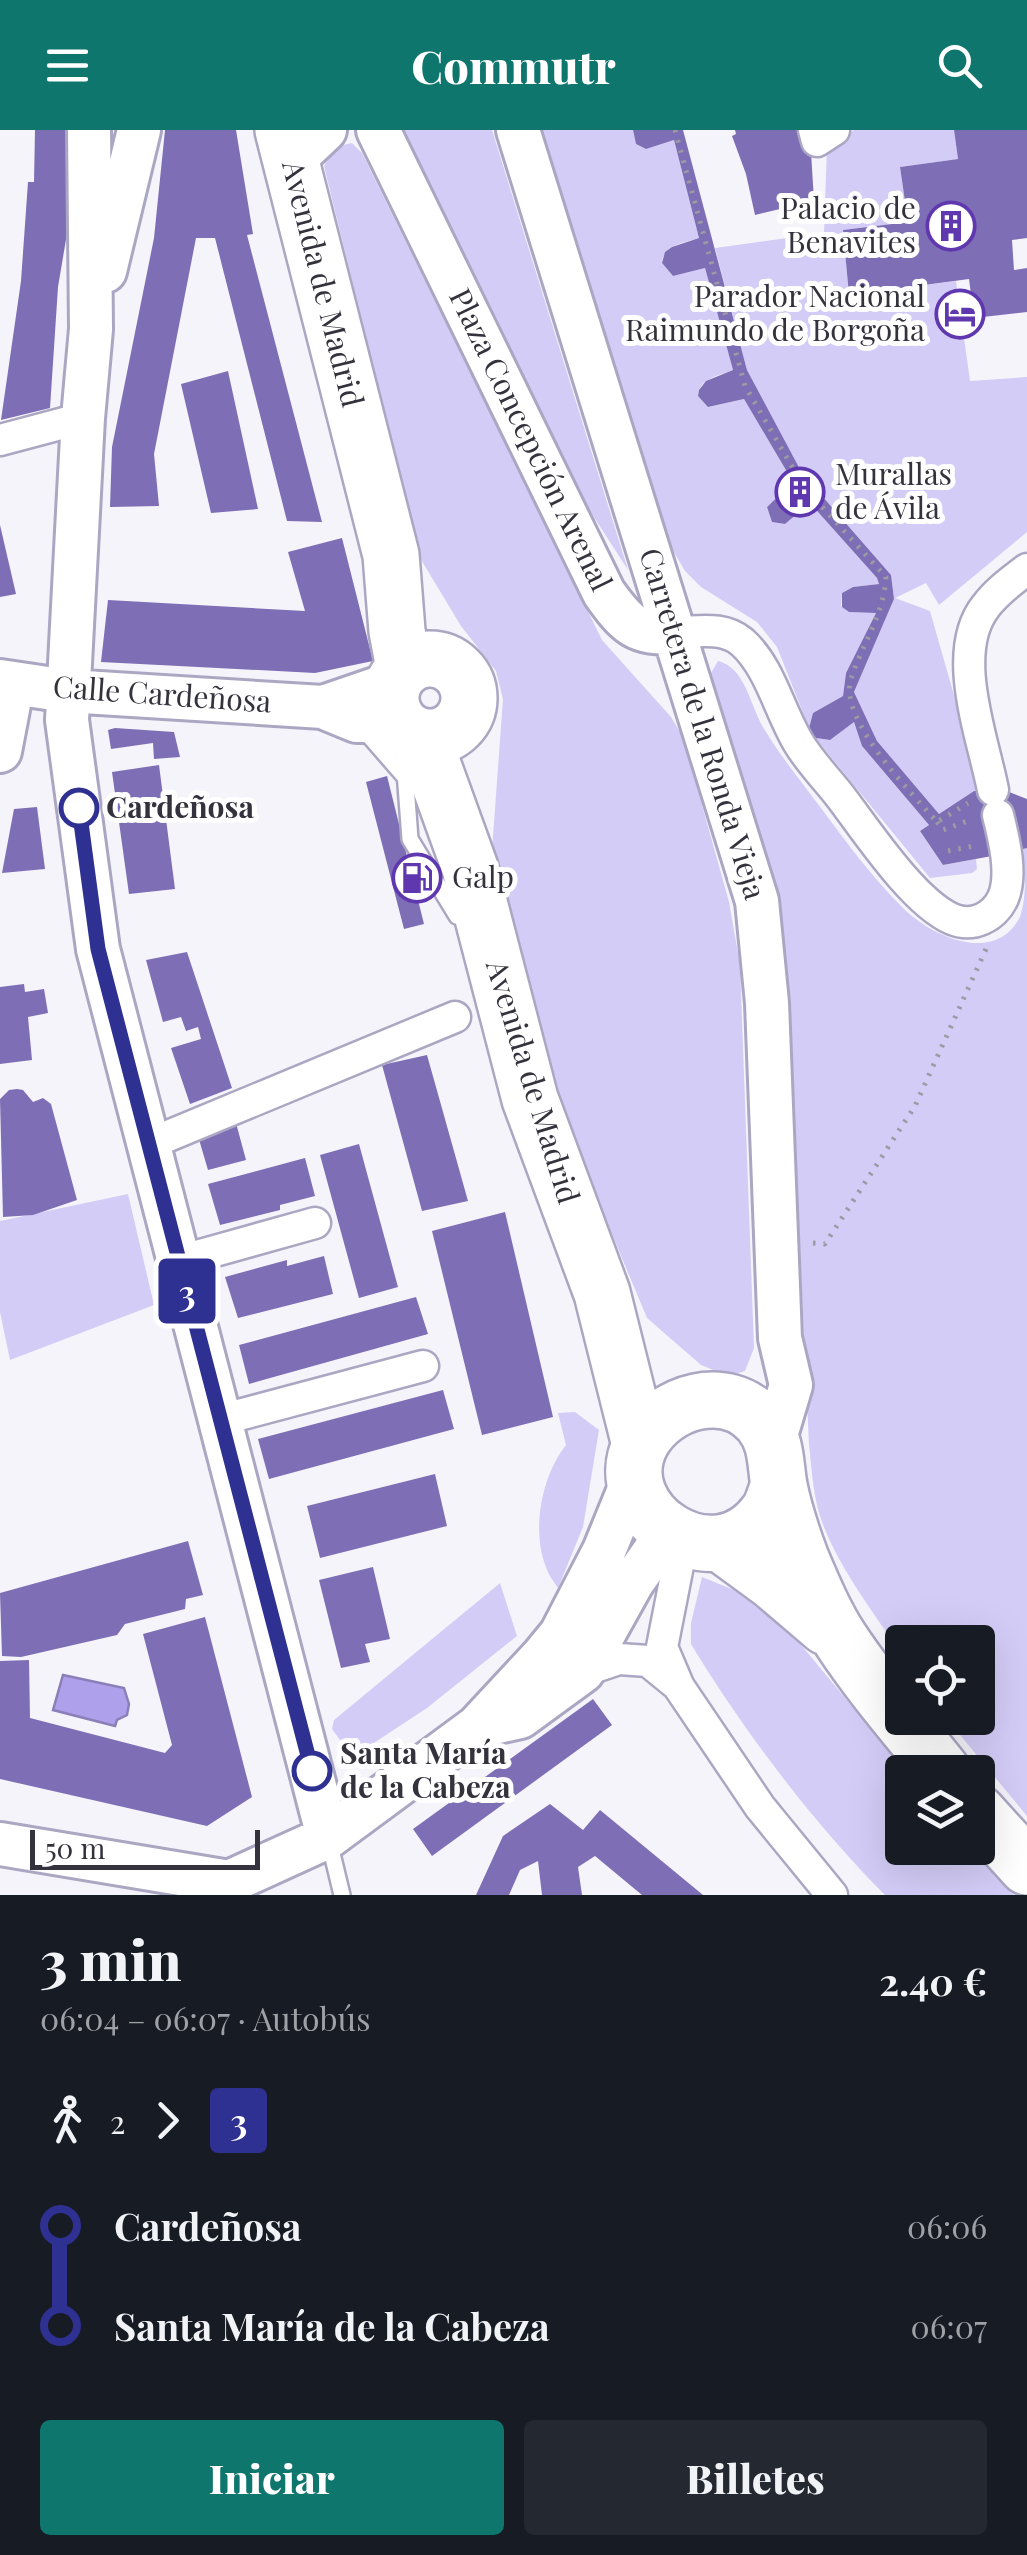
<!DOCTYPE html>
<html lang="es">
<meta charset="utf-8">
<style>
body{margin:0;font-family:"Playfair Display",serif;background:#242831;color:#f1f3f6;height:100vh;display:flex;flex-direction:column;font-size:38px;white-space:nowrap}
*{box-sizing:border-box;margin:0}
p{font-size:32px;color:#9ea1a6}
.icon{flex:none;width:55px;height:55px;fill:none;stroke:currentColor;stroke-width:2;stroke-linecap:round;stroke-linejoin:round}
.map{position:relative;height:1765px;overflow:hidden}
.drawer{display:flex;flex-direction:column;background:#171b24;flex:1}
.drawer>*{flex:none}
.badge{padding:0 20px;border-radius:8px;font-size:35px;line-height:65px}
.tools{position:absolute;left:885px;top:1495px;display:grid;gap:20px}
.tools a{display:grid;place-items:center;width:110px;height:110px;border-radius:10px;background:#171b24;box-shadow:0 10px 40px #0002;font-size:50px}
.scale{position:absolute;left:30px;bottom:25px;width:230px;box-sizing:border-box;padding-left:10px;border:5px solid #34323d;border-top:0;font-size:28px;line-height:35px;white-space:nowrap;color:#34323d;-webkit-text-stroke:8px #fff;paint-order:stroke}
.map>.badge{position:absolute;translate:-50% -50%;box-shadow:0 0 0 5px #fff}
.legs{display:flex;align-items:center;gap:15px;height:110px;padding:0 40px;font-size:32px}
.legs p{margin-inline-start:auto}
.headline{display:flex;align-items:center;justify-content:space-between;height:170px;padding:0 40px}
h1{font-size:55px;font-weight:800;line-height:75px}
.cta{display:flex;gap:20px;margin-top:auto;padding:20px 40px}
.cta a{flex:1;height:115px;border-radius:10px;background:#0f766e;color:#fff;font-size:40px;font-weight:800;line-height:115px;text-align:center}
.cta a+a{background:#242831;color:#f1f3f6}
ul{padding:0 40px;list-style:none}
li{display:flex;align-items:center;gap:35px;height:100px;font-size:38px}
li i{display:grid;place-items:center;width:15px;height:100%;margin:0 12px;background:currentColor}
li i::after{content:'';width:25px;height:25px;margin:-12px;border:8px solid;border-radius:50%;background:#171b24}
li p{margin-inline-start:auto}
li:first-child i{background:linear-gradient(#0000 50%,currentColor 0)}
li:last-child i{background:linear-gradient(currentColor 50%,#0000 0)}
header{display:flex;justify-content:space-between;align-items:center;height:130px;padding:0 40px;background:#0f766e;color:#fff;font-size:45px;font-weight:800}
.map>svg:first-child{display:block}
.green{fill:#d3ccf7}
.water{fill:#afa0ec;stroke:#8a7fb8;stroke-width:2.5}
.building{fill:#7e6eb5}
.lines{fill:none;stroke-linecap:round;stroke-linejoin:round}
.lane-casing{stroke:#aba7c3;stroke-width:20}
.street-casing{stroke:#aba7c3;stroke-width:35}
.secondary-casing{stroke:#aba7c3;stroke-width:48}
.highway-casing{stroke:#aba7c3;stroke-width:60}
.path{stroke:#9c9aa3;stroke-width:5;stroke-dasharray:2.5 8;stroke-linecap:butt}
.lane{stroke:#fff;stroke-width:15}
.street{stroke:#fff;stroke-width:30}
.secondary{stroke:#fff;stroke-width:42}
.highway{stroke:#fff;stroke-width:55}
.line-1-casing{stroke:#fff;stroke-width:22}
.line-1{stroke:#2e3092;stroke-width:15}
.stop-1-dot{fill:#fff;stroke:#2e3092;stroke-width:5}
.labels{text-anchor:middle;stroke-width:10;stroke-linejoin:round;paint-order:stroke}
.poi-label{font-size:30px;fill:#34323d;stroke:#fff;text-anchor:end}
.street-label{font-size:30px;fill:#34323d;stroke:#fff}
.stop-label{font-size:30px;font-weight:bold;fill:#34323d;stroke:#fff;text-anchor:start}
</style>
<header><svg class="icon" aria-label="menu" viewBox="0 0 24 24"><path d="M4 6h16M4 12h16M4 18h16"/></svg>Commutr<svg class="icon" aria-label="search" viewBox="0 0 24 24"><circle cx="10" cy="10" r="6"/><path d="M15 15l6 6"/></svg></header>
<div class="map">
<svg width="1027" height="1765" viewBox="0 0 1027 1765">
<rect width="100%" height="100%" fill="#f5f4fa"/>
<path class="green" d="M403,0H492L628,440L590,381Z
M537,0H633L636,14L646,19L674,10L699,108C684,113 663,115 662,133L673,146L705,138L733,240C719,246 699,248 698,266L709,277L744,269L793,352L767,377L772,392L785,394L810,373L877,448L879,454L853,457L842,463L841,476L849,482L876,483L846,543L843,566L813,583L809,598L777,517L757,492L701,457L685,441L671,417Z
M854,0H954L958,29L900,37L908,92L843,100L849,165L956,151L970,251L1027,247V402L939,475L926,453L895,468L930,481L981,660L974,661L939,684L877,611L854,562L894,469L891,445L802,343L747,240L715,118L824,103L827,17Z
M352,13L362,23L602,510L671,587L683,607L729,772L740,835L754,1218L745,1241L728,1246L701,1235L647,1188L571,1006L492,720L503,569L496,541L461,496L420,428L324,36L335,17Z
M718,531C745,537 750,575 763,597C780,626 801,651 821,678C846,712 872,747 903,778C931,806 995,836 1020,787C1027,766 1025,741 1023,719L1027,718V1686L946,1588H978V1512H902V1525C874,1483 840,1440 822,1392C813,1367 812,1341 809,1315L788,862L780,780L757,692L714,561L711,543Z
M854,592L862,616L929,695L920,701L943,735L976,729L977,739L972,743L930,748L812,604L817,608L829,610Z
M128,1064L154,1175L10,1230L0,1182V1091Z
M575,1282L599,1300L583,1397L558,1458C554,1452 548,1444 546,1437C531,1400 542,1345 566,1315L558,1283Z
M702,1447L734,1460L788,1499L906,1642H902V1718H969L1014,1765H885C814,1694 743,1600 691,1514V1493Z
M500,1453L517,1506L427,1578L357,1624L345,1617L332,1599L334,1590Z"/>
<path class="water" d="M63,1545L124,1558L129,1574L127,1585L117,1590L115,1596L53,1580Z"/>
<path class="building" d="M35,0H77L75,56L58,157L50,278L1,290L21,151L28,52H34Z
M165,0H236L253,104L247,105L322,392L287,391L215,108H196L154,324L159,376L110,377L112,317L154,108Z
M633,0H683L747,240L802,343L891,445L894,469L854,562L877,611L939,684L974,661L1004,660L1027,669V718L1023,719L1011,684L992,726L943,735L920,701L929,695L862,616L854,592L830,610L816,608L812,604L809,598L813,583L843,566L846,543L876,483L849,482L842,477V463L853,457L879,454L877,448L810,373L785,394L772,392L767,377L793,352L744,269L708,277L698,266L699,260L706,251L733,240L705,138L673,146L662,133L665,122L672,117L699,108L674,10L646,19L636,14Z
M735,0H804L811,22L814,71L755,85L746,44L732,6L736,4Z
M954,0H1027V108L1012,110L1014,140L1027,138V182L974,188L969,149L849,165L843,100L908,92L900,37L958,29Z
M228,241L258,379L211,383L181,254Z
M0,395L16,464L0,467Z
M342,408L373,531L315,543L101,532L108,470L305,481L288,422Z
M115,598L174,602L180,627L154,629L153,613L111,619L108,600Z
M159,635L175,759L129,764L112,642Z
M387,646L424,794L404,799L366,652Z
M37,677L45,739L2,743L14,679Z
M187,822L232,958L190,974L171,918L201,909L198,897L186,901L181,887L163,892L146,830Z
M24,854L25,862L44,859L48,883L28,887L32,930L0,934V857Z
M427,925L468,1071L422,1081L382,935Z
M17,959L23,960L33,972L43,968L51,974L77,1070L33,1085L3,1087L0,969L9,960Z
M236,993L246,1030L208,1040L198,1006Z
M359,1014L398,1157L359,1168L320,1025Z
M305,1028L315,1066L280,1075V1080L220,1095L208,1054Z
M505,1082L553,1287L482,1305L432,1101Z
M324,1126L333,1164L238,1188L225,1147L287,1130V1136Z
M416,1167L428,1204L249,1254L239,1215Z
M443,1260L454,1299L269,1349L258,1309Z
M435,1344L447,1396L320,1428L307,1376Z
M188,1411L203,1465L186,1469L185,1479L125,1494L117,1505L21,1527L2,1526L0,1463Z
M373,1437L390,1509L365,1514L370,1532L341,1538L319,1450Z
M205,1487L252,1667L207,1696L0,1649V1531L29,1530L30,1588L165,1623L172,1615L143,1504Z
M593,1569L612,1595L432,1726L413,1699Z
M550,1674L583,1700L600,1680L703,1765H642L595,1726L578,1737L582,1765H542L538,1731L520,1740L509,1765H476L503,1706Z"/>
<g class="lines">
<g class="lane-casing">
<path id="lane" d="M364,600L404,646
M403,615L410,709L457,786L464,784
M329,1711L342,1765"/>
</g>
<g class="street-casing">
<path id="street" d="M814,0L817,11L834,0
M0,310L83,288
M676,502C700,502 723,496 742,512C770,537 779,580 798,612C809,631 826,648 840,666C866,700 913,772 952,789C973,798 994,787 1003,768C1013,745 1004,709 998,685
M993,660C983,608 949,522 986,476C997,461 1013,450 1027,439
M149,1014L455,887
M179,1131L315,1093
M220,1290L423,1236
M683,1410L662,1517L679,1557L760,1677L832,1765
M583,1541L619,1529L648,1531L675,1553"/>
</g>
<g class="secondary-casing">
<path id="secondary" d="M89,0L91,199L83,288L67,590L98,819L328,1707
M378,0L604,463C627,495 636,505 676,502
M518,0L757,771L767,873L780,1208L791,1255L774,1312
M291,32L325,0
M105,141L139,0
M0,551L67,561L323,577L357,591H397
M323,577L393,553
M0,621L13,553
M493,1593L520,1587L583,1541L632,1453L668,1402
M0,1714L229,1752L328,1707L477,1597L543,1526L561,1504L604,1421L635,1345"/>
</g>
<g class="highway-casing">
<path id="highway" d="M283,0L391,425L397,501L404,538
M391 568a39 39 0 1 1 78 0a39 39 0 1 1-78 0Z
M423,608L470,738L530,969L602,1163L640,1315
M779,1355C775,1364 773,1375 767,1383C715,1456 605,1383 641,1313C663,1271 727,1252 761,1292C777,1312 775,1332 779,1356C784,1381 792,1405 801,1429C812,1455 825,1486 841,1510C871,1556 909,1599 943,1642
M720,1413L772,1451L826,1497
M978,1683L1027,1737"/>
</g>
<path class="path" d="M675,0L745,256L804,357L886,447C884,485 862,514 851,549C838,590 912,663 937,692L968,673
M937,692L943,700L970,690
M948,721L974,716
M813,1113L825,1114L915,976L986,819"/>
<use href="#lane" class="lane"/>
<use href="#street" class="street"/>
<use href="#secondary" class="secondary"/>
<use href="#highway" class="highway"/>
</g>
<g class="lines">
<g class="line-1-casing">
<path id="line-1" d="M79,678L98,819L312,1641"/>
</g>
<use href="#line-1" class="line-1"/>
</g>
<defs>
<g id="building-ring" transform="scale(2.5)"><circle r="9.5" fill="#fff" stroke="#5f38b0" stroke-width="1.5"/><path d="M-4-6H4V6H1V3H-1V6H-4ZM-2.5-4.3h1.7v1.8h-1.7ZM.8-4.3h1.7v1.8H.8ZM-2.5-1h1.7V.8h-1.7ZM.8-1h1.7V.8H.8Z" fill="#5f38b0"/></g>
<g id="hotel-ring" transform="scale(2.5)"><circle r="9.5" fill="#fff" stroke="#5f38b0" stroke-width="1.5"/><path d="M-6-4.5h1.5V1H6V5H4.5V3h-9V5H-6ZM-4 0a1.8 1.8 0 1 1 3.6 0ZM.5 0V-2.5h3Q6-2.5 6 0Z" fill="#5f38b0"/></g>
<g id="fuel-ring" transform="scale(2.5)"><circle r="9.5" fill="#fff" stroke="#5f38b0" stroke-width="1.5"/><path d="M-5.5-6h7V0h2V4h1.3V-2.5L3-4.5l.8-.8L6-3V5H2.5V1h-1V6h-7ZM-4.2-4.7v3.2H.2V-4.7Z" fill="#5f38b0"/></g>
</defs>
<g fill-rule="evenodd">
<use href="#building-ring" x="951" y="96"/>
<use href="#hotel-ring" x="960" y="184"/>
<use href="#building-ring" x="800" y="362"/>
<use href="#fuel-ring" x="417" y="748"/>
</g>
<g class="stop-1-dot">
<circle cx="79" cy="678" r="18"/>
<circle cx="312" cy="1641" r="18"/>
</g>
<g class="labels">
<g class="poi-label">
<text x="916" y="89">Palacio de<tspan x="916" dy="34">Benavites</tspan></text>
<text x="925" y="177">Parador Nacional<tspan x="925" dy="34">Raimundo de Borgoña</tspan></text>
<text x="835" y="355" text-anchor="start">Murallas<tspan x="835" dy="34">de Ávila</tspan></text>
<text x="452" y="758" text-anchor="start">Galp</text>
</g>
<g class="street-label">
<text transform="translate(322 154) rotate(76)" y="10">Avenida de Madrid</text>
<text transform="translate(530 310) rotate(64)" y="10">Plaza Concepción Arenal</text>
<text transform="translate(162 565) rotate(4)" y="10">Calle Cardeñosa</text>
<text transform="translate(702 594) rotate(73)" y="10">Carretera de la Ronda Vieja</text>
<text transform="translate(532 952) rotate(73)" y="10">Avenida de Madrid</text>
</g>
<g class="stop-label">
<text x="106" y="688">Cardeñosa</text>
<text x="340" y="1634">Santa María<tspan x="340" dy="34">de la Cabeza</tspan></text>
</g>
</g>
</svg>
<div class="tools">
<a><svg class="icon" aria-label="locate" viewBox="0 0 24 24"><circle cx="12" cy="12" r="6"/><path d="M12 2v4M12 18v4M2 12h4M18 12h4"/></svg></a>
<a><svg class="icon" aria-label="layers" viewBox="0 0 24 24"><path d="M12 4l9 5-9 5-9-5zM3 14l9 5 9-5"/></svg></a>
</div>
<div class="scale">50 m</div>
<b class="badge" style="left:187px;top:1161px;background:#2e3092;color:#fff">3</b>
</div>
<section class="drawer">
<div class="headline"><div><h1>3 min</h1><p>06:04 – 06:07 · Autobús</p></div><b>2.40 €</b></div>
<div class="legs"><svg class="icon" aria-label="walk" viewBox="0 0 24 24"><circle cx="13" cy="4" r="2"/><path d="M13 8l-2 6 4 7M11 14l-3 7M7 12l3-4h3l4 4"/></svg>2<svg class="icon" aria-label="forward" viewBox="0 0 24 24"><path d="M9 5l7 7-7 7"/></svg><b class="badge" style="background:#2e3092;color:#fff">3</b></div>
<ul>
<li><i style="color:#2e3092"></i><b>Cardeñosa</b><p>06:06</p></li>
<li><i style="color:#2e3092"></i><b>Santa María de la Cabeza</b><p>06:07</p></li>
</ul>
<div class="cta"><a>Iniciar</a><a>Billetes</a></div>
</section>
